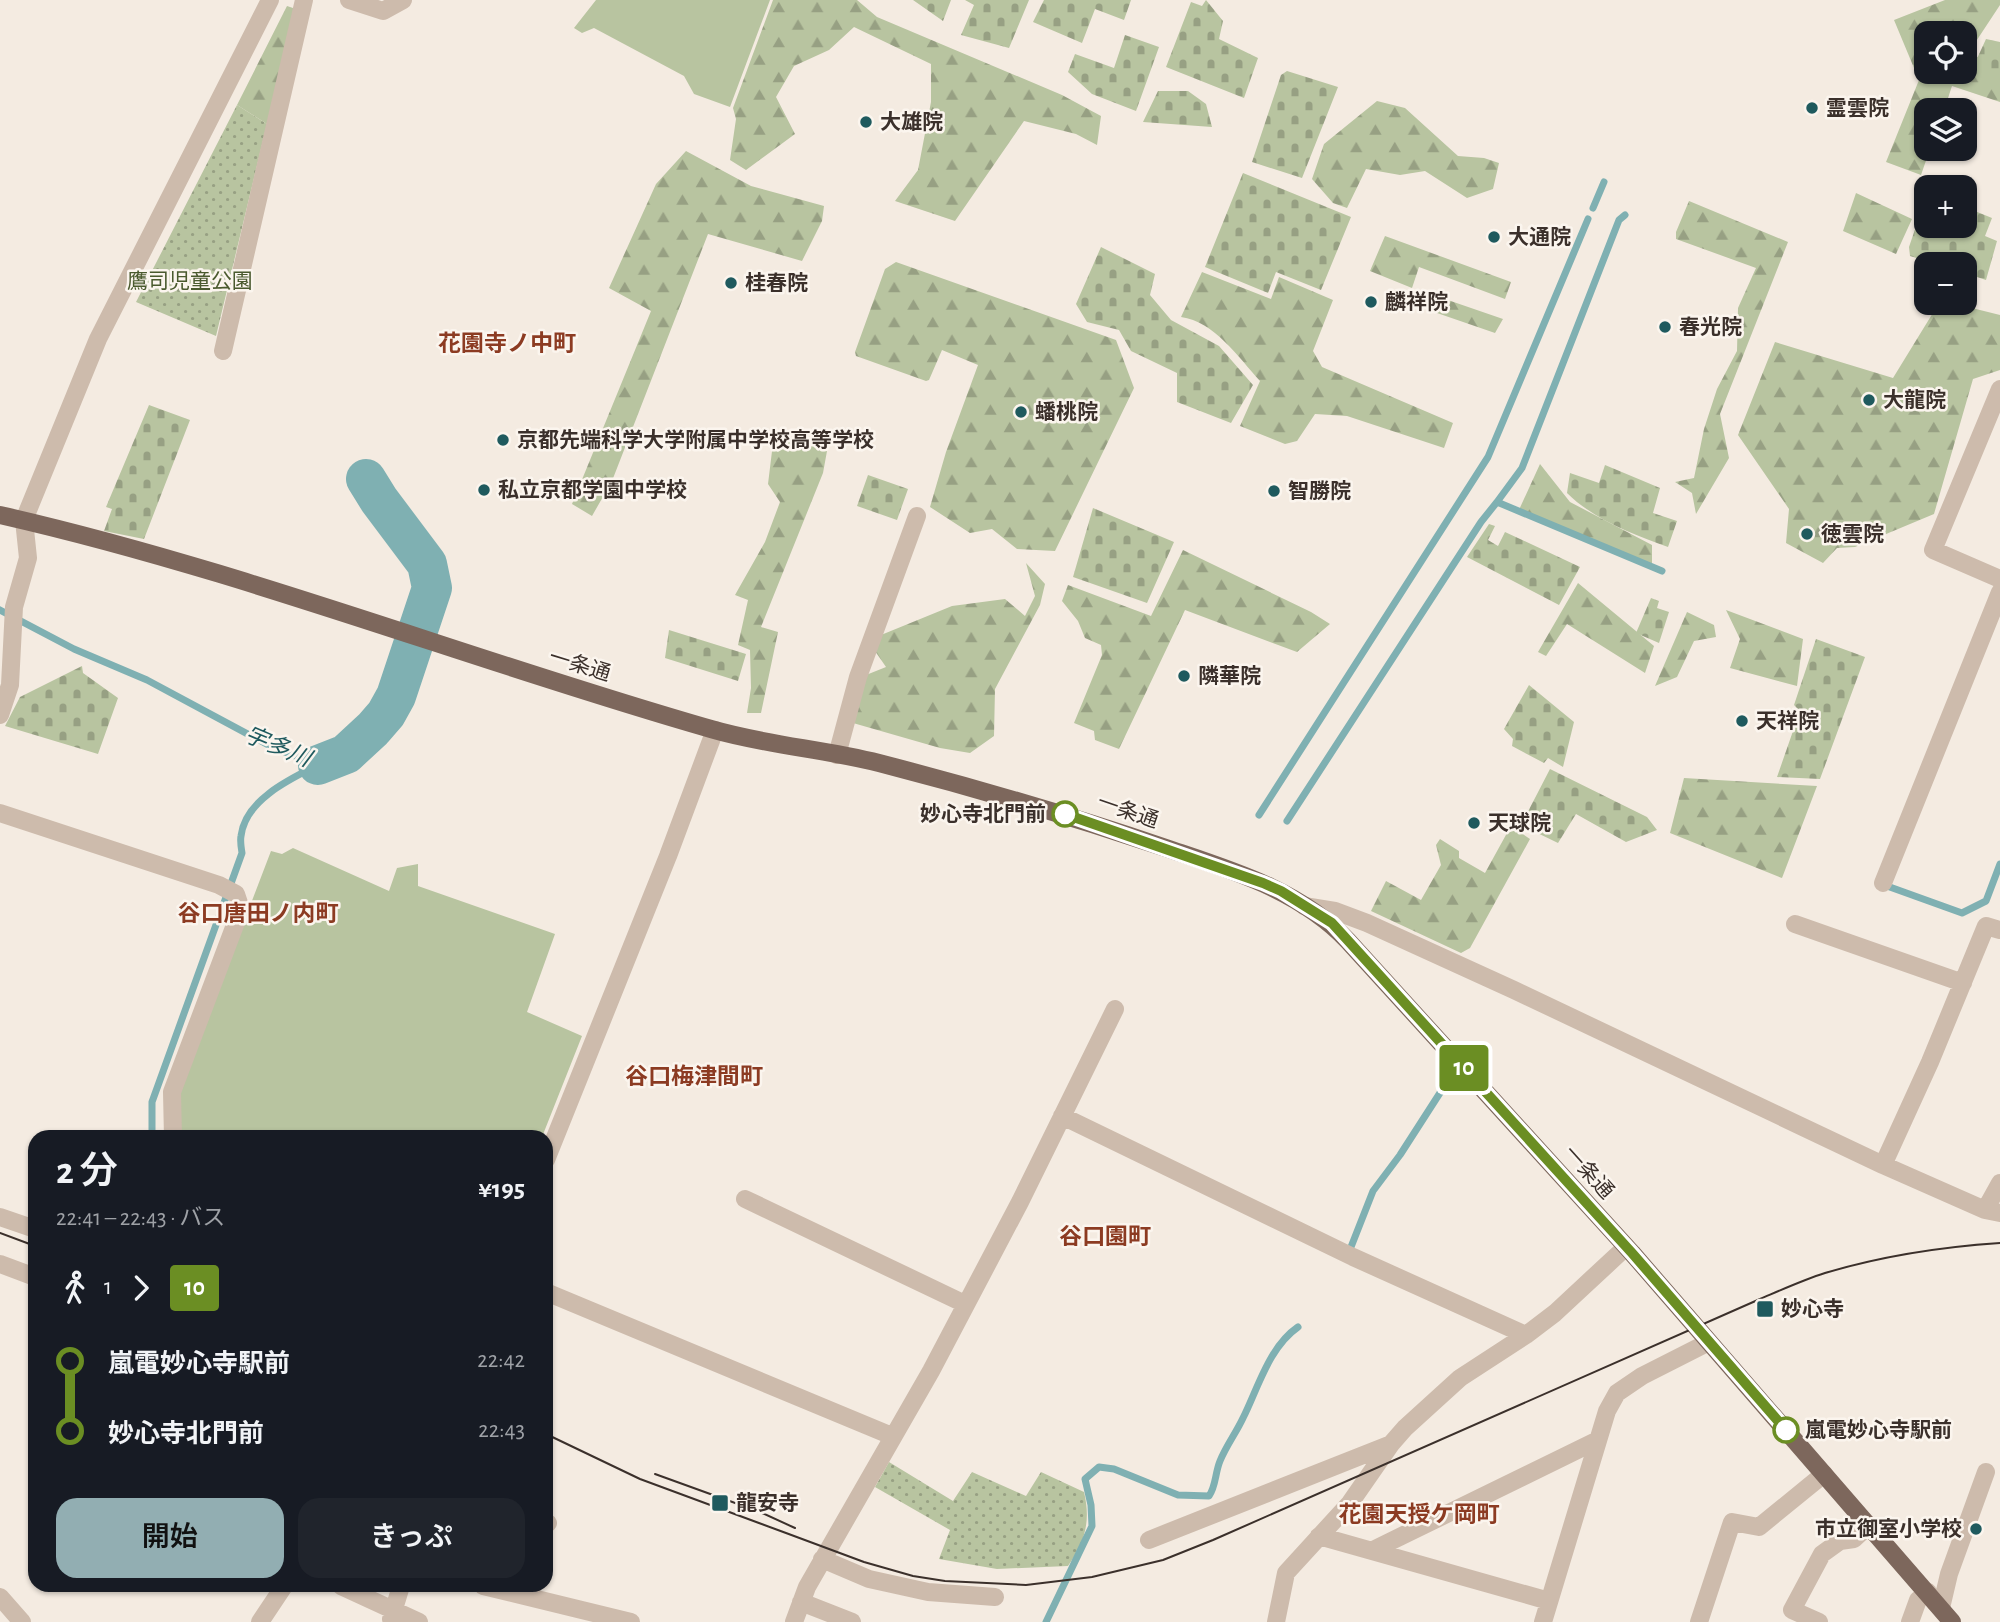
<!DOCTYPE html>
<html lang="ja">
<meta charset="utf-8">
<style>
body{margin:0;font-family:"Alegreya Sans","Noto Sans JP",sans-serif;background:#20242c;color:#f1f3f6;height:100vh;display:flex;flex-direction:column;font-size:26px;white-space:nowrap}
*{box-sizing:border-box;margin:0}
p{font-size:23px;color:#9ea1a6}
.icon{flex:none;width:38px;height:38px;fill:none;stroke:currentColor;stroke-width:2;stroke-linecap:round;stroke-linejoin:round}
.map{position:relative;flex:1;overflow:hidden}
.drawer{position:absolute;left:28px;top:1130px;width:525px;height:462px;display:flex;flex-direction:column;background:#171b24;border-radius:21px;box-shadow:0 2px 5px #0004}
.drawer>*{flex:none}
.badge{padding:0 14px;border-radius:5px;font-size:24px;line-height:46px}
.tools{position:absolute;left:1914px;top:21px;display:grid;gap:14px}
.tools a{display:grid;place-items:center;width:63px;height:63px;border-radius:14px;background:#171b24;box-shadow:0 2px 5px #0004;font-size:35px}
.map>.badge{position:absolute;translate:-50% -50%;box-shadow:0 0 0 4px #fff}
.legs{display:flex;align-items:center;gap:10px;height:77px;padding:0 28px;font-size:23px}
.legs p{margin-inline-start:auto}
.head{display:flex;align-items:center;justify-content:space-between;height:119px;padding:0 28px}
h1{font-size:38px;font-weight:600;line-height:52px}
.action{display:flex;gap:14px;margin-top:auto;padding:14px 28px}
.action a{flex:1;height:80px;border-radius:21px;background:#92aeb2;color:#111;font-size:28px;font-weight:600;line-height:80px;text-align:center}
.action a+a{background:#20242c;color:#f1f3f6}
ul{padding:0 28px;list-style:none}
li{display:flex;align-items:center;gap:24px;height:70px;font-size:26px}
li i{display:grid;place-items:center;width:10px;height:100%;margin:0 9px;background:currentColor}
li i::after{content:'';width:18px;height:18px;margin:-9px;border:5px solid;border-radius:50%;background:#171b24}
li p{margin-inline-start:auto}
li:first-child i{background:linear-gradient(#0000 50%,currentColor 0)}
li:last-child i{background:linear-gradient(currentColor 50%,#0000 0)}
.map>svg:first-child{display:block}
.green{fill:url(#green-dots)}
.forest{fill:url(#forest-firs);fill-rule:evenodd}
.cemetery{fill:url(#cemetery-stones)}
.pitch{fill:#b8c4a0}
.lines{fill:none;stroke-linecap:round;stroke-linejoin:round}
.stream{stroke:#7fb0b2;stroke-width:7}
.river{stroke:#7fb0b2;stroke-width:40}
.minor{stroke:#cdbbac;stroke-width:18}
.major{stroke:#7d675c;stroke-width:18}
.tram{stroke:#3b302b;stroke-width:2}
.line-1-casing{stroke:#fff;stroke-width:16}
.line-1{stroke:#6b8e23;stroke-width:10}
.poi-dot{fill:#1f5a5e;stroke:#fbf5ee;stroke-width:2.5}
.stop-1-dot{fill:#fff;stroke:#6b8e23;stroke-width:3.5}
.labels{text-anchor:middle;stroke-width:5;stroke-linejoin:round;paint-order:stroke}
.poi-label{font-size:21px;font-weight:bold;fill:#3b302b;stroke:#fbf5ee;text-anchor:start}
.park-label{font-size:21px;fill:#4a5a2e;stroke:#fbf5ee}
.street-label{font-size:21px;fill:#3b302b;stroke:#fbf5ee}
.stop-label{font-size:21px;font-weight:bold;fill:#3b302b;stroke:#fbf5ee;text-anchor:end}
.neighbourhood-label{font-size:23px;font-weight:bold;fill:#8c3b22;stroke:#fbf5ee}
.water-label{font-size:23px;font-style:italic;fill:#1f5a5e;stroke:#fbf5ee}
</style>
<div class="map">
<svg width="2000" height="1622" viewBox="0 0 2000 1622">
<defs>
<pattern id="green-dots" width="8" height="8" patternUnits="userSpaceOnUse" patternTransform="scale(1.75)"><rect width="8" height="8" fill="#b8c4a0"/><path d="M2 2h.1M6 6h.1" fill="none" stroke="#97a083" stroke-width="1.8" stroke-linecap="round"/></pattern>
<pattern id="forest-firs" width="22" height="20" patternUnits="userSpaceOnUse" patternTransform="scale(1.75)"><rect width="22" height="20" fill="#b8c4a0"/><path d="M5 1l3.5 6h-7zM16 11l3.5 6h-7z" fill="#97a083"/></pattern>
<pattern id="cemetery-stones" width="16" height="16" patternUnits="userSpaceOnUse" patternTransform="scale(1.75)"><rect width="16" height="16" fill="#b8c4a0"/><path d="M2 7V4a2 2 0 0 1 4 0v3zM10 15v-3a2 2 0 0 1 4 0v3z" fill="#97a083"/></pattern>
</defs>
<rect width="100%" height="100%" fill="#f4ebe1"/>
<path class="green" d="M237,105L267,124L216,336L136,302Z
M889,1462L953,1501L972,1472L1026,1496L1041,1472L1084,1492C1091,1522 1085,1541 1068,1566L997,1569L939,1559L950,1530L875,1487Z"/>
<path class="forest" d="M773,0H857L877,17L1062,95L1101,116L1097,145L1076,134L1024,121L955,221L895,201L918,170L931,102V64L854,27L829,50L794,66L776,97L795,134L746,170L730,160L736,119L733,108Z
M1945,0H2000V5L1969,52L2000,70V102L1952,86L1944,110H1927V149H1930L1921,175L1886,162L1919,80L1894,20ZM1927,33H1965V72H1927Z
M287,6L296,9L267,124L237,105Z
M1377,101L1405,108L1458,156L1484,158L1499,163L1493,189L1467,198L1425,171L1400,175L1366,169L1347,208L1333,203L1312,179L1324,144Z
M686,151L751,186L824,206L822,221L802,261L708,234L612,481L592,516L572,504L651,311L609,288L656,184Z
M1856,193L1912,219L1896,254L1843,231Z
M1689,201L1788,242L1720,414L1729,458L1696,514L1692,493L1675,482L1694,478L1704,429L1717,389L1737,351L1738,308L1756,268L1676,239V232Z
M1385,236L1511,282L1505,299L1419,267L1412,288L1370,271Z
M896,262L1116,340L1134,388L1055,551L1017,549L992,529L970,533L930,507L946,452L978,365L942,350L929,380L926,381L856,356L855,352L885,269Z
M1202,272L1271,299L1279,277L1333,300L1313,351L1322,367L1453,423L1444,448L1347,416L1315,414L1297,441L1285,444L1240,426L1260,381C1239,358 1214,321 1181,317Z
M1442,298L1503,319L1495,333L1437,313Z
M1939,303H1952L2000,315V370L1973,379L1934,514L1855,547L1837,548L1823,563L1786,543L1789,509L1738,435L1775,342L1893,378Z
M777,432L827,451L823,473L761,627L778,632L761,713H747L751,688L750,650L738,645L748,600L735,595L765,542L780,502L768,484L773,443Z
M1540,464L1570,502L1652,545V568L1518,512Z
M1183,550L1311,612L1330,624L1297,652L1185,610L1119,749L1095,740L1094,731L1074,723L1102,655L1101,645L1085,638L1078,621L1062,601L1068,585L1151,616Z
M1026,563L1045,584L1040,605L995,689L994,736L970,753L940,748L853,723L866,675L886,667L875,651L881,635L952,606L1005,599L1025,616L1035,596Z
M1578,583L1654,646L1645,673L1567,624L1546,656L1538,652Z
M1726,610L1803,639L1797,686L1730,668L1740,639Z
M1687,612L1714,625L1716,637L1694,641L1677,677L1655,686Z
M1684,778L1817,786L1782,878L1670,833Z
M1515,829L1530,839L1470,948L1461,953L1371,911L1386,881L1421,900L1441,865L1436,845L1440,839L1459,851V858L1485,873L1507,833Z"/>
<path class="cemetery" d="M913,0H951L943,21Z
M965,0H1029L1009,48L961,35L974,5Z
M1044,0H1131L1124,20L1095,9L1082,43L1033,22Z
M1206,0L1223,21L1219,39L1258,58L1244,98L1166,67L1191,2L1202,6Z
M1125,35L1159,47L1136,111L1092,94L1068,72L1075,54L1114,68Z
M1986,39L2000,42V73L1975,63Z
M1287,71L1338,87L1302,178L1252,162L1281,75Z
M1158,91H1188L1206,104L1212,127L1143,122Z
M1243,173L1351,217L1321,290L1276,272L1268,293L1205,267Z
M1927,194V226H1965V207L1992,218L1985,236L1997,241L1986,280L1965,273V264H1936L1910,256L1909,247Z
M1101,247L1155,274L1150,295L1171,320L1219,346L1253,385L1231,423L1177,402V373L1131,351L1119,330L1087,322L1076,304Z
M149,405L190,420L144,539L104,531L112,509L106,507Z
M1605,465L1660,488L1653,513L1677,521L1668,547C1634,535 1593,519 1567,493L1570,473L1599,483Z
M868,475L908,489L897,520L857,506Z
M1093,508L1174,542L1147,603L1073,577Z
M1489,524L1495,526L1488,540L1498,546L1505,532L1580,567L1559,605L1467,557Z
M1651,598L1659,601L1657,608L1669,612L1659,643L1636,633Z
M669,630L746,654L738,681L665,658Z
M1816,639L1865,657L1820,779L1777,777L1800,711L1794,705Z
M82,666L83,673L118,698L98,754L5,726L20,697Z
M1529,685L1574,722L1563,767L1548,758L1544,763L1512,746L1513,739L1504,729Z
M1550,769L1647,817L1657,830L1626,842L1576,814L1558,843L1521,825Z"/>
<path class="pitch" d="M596,0H770L730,107L694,94L684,76L594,28L582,33L574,28Z
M293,848L389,891L397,868L418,864V886L555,934L527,1012L582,1036L542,1137H176L181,1086L271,851L282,854Z"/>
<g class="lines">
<path class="stream" d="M1593,208L1604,182
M1625,215L1619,220L1522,468L1497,502L1662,571
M0,610L74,649L147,680L272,747L318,765
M1259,815L1488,457L1588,219
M1287,821L1481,522L1497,502
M1887,886L1962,913L1986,901L2000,864
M152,1138V1102L242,853C241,847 240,841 241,836C245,800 290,779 318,765
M1351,1247L1373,1191L1400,1155L1447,1082
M1046,1622L1092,1526L1091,1505L1085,1479L1099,1467L1114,1469L1178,1495L1209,1496C1216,1486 1215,1473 1220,1461C1226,1446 1236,1433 1243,1418C1258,1388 1269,1347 1298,1327"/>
<path class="river" d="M318,765L346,754L373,729L386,714L396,696L432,588L427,564L379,500L366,479"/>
<path class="minor" d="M349,0L383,11L403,0
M223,351L304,0
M2000,389L1933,550L2000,579
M0,715L10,685L14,607L28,558L24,520L98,339L270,0
M837,755L858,677L917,516
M0,813L219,885L236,894L241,909L172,1092L173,1138
M1883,883L2000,592
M1304,906L1335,911L1367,923L1514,990L1883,1165L1985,1210L2000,1213
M1795,924L1963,983
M1062,1116L1353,1257L1526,1335
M546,1160L668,856L715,730
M1883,1165L1930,1062L1986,926L2000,930
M745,1199L965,1304
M1985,1210L2000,1183
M0,1217L35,1229
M0,1264L35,1277
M546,1292L892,1436
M546,1522L548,1523
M1319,1536L1549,1601
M1149,1540L1391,1444
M1373,1550L1598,1440
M822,1559L869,1579L928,1592L995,1597
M341,1586L419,1622
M483,1586L631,1622
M0,1597L22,1622
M801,1602L852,1622
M1941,1608L1949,1574L1986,1472
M391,1619L401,1586
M260,1622L284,1586
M794,1622L807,1587L931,1371L1020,1202L1115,1009
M1276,1622L1286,1573L1350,1503L1391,1444L1405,1428L1460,1378L1526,1335L1555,1313L1626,1247
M1543,1622L1607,1411L1617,1393L1642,1376L1709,1342
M1699,1622L1732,1522L1759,1527L1824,1474
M1819,1622L1792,1610L1822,1554L1840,1541L1854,1539L1869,1525
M1910,1622L1918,1600L1928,1592"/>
<path class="major" d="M0,515C242,570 473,661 711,729C765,745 823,749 879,763C976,788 1071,816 1166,848C1231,870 1300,890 1348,941L1632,1253L1952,1622"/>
<path class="tram" d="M0,1233L35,1246
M546,1434L640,1479L786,1533L864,1562L913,1576L945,1581L1026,1585L1092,1577L1163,1560L1213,1540L1760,1299C1781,1290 1803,1280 1825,1273C1882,1256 1940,1247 2000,1243
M655,1474L760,1512L795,1528"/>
</g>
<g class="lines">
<g class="line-1-casing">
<path id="line-1" d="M1065,814L1263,883L1281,891L1332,923L1632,1253L1786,1430"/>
</g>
<use href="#line-1" class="line-1"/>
</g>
<g class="poi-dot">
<circle cx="1812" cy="108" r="7"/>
<circle cx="866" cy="122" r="7"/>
<circle cx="1494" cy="237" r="7"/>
<circle cx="731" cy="283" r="7"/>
<circle cx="1371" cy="302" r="7"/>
<circle cx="1665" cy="327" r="7"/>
<circle cx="1869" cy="400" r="7"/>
<circle cx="1021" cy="412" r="7"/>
<circle cx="503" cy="440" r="7"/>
<circle cx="484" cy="490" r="7"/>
<circle cx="1274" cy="491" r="7"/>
<circle cx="1807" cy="534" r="7"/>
<circle cx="1184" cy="676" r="7"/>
<circle cx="1742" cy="721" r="7"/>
<circle cx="1474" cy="823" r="7"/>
<rect x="1756" y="1300" width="18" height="18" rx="3.5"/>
<rect x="711" y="1494" width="18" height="18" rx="3.5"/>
<circle cx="1976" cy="1529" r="7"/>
</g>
<g class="stop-1-dot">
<circle cx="1065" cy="814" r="12"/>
<circle cx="1786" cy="1430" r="12"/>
</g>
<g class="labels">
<g class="poi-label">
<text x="1826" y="115">霊雲院</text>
<text x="880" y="129">大雄院</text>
<text x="1508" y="244">大通院</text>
<text x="745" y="290">桂春院</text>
<text x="1385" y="309">麟祥院</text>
<text x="1679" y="334">春光院</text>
<text x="1883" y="407">大龍院</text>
<text x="1035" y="419">蟠桃院</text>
<text x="517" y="447">京都先端科学大学附属中学校高等学校</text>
<text x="498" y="497">私立京都学園中学校</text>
<text x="1288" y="498">智勝院</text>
<text x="1821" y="541">徳雲院</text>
<text x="1198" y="683">隣華院</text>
<text x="1756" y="728">天祥院</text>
<text x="1488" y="830">天球院</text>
<text x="1781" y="1316">妙心寺</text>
<text x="736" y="1510">龍安寺</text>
<text x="1962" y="1536" text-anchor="end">市立御室小学校</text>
</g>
<g class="park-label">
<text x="190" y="288">鷹司児童公園</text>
</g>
<g class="street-label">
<text transform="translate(580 665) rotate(17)" y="7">一条通</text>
<text transform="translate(1128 811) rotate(19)" y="7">一条通</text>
<text transform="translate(1589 1172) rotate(48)" y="7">一条通</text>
</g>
<g class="stop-label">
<text x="1046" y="821">妙心寺北門前</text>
<text x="1805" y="1437" text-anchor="start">嵐電妙心寺駅前</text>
</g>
<g class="neighbourhood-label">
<text x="507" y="351">花園寺ノ中町</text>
<text x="258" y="921">谷口唐田ノ内町</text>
<text x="694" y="1084">谷口梅津間町</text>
<text x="1105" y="1244">谷口園町</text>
<text x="1419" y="1522">花園天授ケ岡町</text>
</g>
<g class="water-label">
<text transform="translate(278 746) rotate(23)" y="8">宇多川</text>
</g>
</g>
</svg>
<div class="tools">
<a><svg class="icon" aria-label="locate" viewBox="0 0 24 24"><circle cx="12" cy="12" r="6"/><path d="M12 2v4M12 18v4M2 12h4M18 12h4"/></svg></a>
<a><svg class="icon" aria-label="layers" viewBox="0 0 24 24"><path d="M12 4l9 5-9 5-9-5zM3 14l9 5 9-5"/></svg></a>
<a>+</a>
<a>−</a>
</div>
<b class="badge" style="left:1464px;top:1068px;background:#6b8e23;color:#fff">10</b>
<section class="drawer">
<div class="head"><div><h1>2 分</h1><p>22:41 – 22:43 · バス</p></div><b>¥195</b></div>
<div class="legs"><svg class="icon" aria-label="walk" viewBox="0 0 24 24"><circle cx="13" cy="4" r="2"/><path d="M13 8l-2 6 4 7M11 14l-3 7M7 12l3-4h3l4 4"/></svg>1<svg class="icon" aria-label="forward" viewBox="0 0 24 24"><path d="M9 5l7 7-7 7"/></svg><b class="badge" style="background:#6b8e23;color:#fff">10</b></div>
<ul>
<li><i style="color:#6b8e23"></i><b>嵐電妙心寺駅前</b><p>22:42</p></li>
<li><i style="color:#6b8e23"></i><b>妙心寺北門前</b><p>22:43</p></li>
</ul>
<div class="action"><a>開始</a><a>きっぷ</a></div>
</section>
</div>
